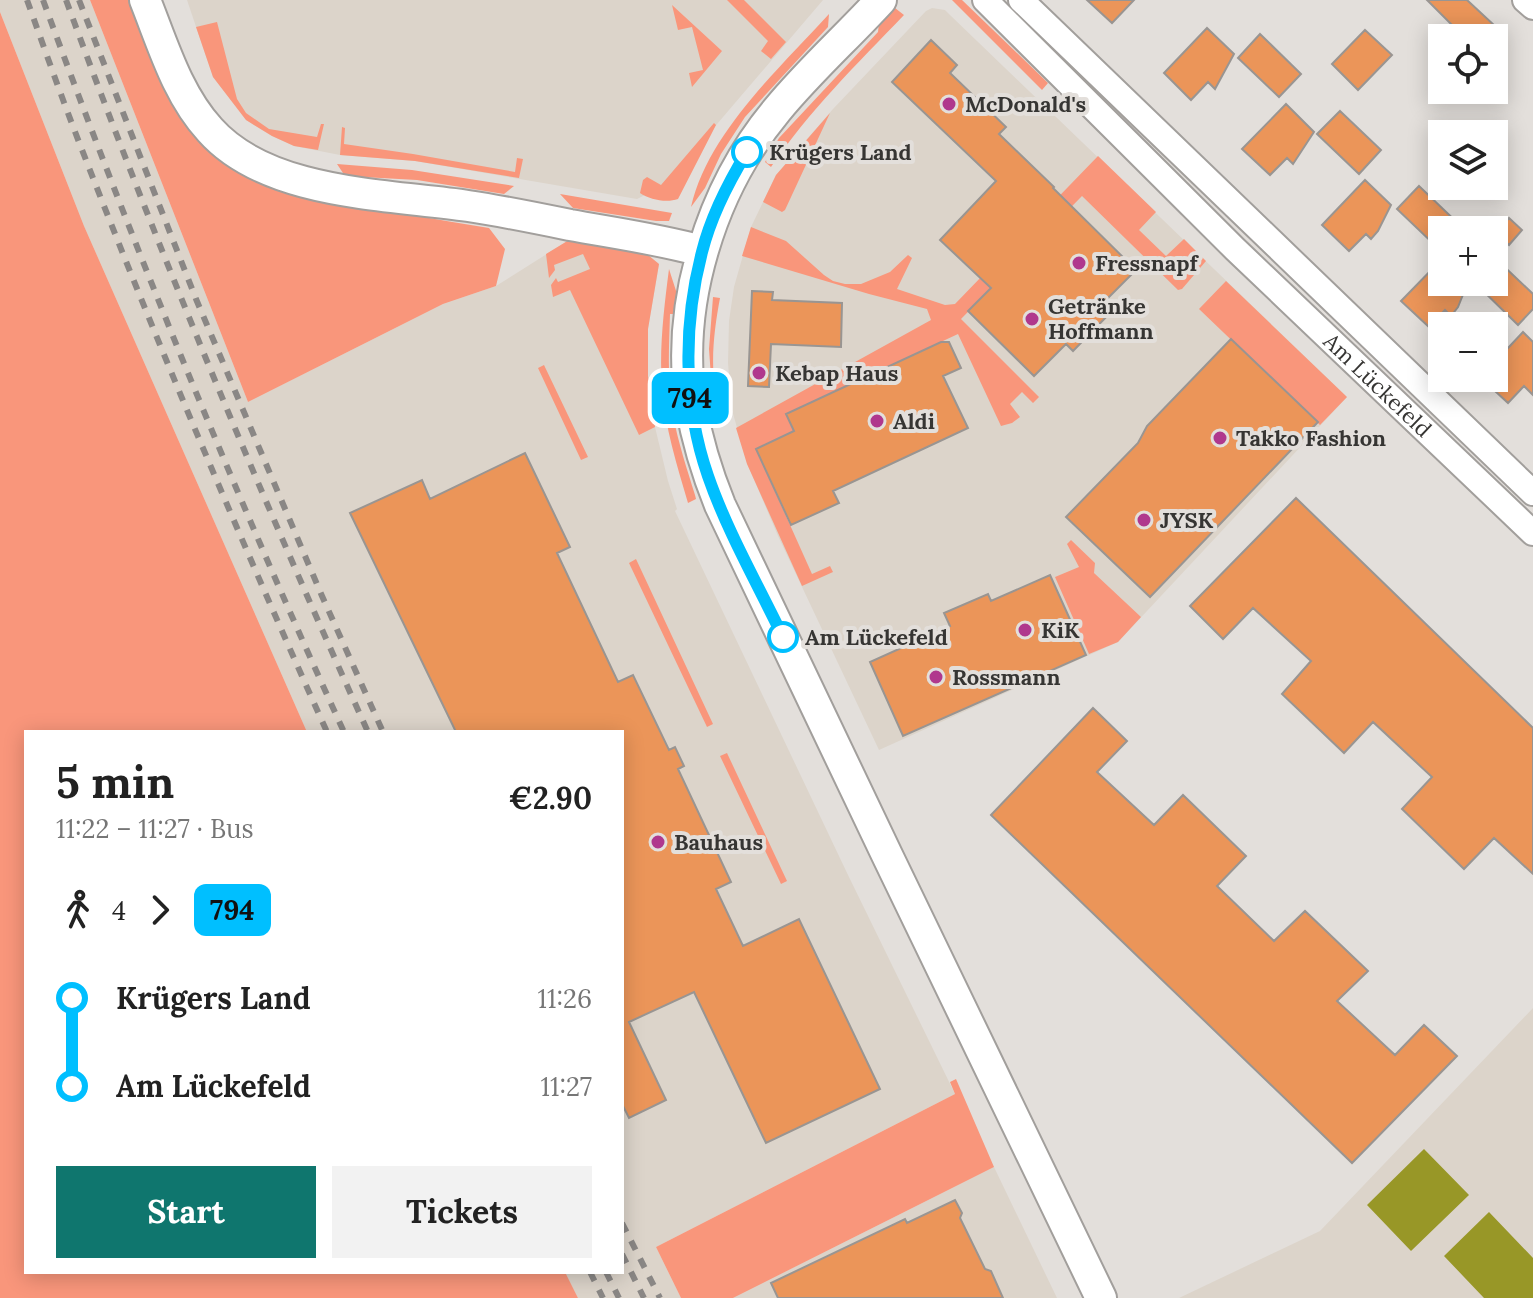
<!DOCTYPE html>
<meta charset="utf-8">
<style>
body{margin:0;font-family:Lora,serif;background:#f2f2f2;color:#222;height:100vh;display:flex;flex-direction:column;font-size:30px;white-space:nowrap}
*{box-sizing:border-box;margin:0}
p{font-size:26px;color:#767676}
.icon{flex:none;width:44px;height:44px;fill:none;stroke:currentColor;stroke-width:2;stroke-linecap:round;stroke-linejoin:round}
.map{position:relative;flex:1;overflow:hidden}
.panel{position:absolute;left:24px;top:730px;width:600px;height:544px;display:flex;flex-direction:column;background:#fff;border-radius:0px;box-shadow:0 4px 20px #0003}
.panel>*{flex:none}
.badge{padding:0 16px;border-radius:12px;font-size:28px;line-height:52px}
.tools{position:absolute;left:1428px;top:24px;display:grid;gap:16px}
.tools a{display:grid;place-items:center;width:80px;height:80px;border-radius:0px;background:#fff;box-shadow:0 4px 20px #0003;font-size:40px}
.map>.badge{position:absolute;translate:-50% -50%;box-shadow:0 0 0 4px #fff}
.legs{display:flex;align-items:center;gap:12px;height:88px;padding:0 32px;font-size:26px}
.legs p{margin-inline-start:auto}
.overview{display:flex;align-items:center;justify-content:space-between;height:136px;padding:0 32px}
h1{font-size:44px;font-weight:700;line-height:60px}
.action{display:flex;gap:16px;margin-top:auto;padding:16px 32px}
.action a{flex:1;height:92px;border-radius:0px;background:#0f766e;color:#fff;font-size:32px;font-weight:700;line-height:92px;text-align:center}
.action a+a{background:#f2f2f2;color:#222}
ul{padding:0 32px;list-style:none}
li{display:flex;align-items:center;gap:28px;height:88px;font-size:30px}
li i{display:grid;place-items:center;width:12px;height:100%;margin:0 10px;background:currentColor}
li i::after{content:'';width:20px;height:20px;margin:-10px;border:6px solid;border-radius:50%;background:#fff}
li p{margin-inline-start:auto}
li:first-child i{background:linear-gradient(#0000 50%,currentColor 0)}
li:last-child i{background:linear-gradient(currentColor 50%,#0000 0)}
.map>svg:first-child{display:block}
.built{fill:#dcd4ca}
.green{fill:#f9967b}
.water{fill:#989727}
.building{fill:#eb9559;stroke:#999592;stroke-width:2}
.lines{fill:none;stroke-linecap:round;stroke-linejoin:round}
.minor-casing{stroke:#a29f9c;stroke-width:28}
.tertiary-casing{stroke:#a29f9c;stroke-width:34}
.minor{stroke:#fff;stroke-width:24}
.tertiary{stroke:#fff;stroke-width:30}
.rail{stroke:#8a8785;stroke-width:6;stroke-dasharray:10 10;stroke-linecap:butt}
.line-1-casing{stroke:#fff;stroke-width:18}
.line-1{stroke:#00bfff;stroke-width:12}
.poi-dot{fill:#b0388d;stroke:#e3dfdb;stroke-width:3}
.stop-1-dot{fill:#fff;stroke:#00bfff;stroke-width:4}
.labels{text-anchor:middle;stroke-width:8;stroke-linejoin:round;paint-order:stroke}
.poi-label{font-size:22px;font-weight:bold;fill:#363533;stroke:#e3dfdb;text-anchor:start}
.stop-label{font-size:22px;font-weight:bold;fill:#363533;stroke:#e3dfdb;text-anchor:start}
.street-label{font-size:22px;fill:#363533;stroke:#e3dfdb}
</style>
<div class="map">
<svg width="1533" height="1298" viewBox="0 0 1533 1298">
<rect width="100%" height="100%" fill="#e3dfdb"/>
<path class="built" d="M0,0H90L248,402L443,304L496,286L569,240L648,255L659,264L648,329V376L655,427L668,481L677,509L675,511L848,875L955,1094L656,1247L681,1298H578L565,1272H622V732H307L84,226L0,12Z
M187,0H823L665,185L637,199L415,161L340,155L294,146L272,136L246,120L213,77Z
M932,8L945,10L950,15L1347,397L1118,642L879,750L778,536L747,463L732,410L728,363L729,321L734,287L751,227L776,175L833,109L926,11Z
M1533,1008V1298H1179L1320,1231Z
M994,1167L1057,1298H733Z"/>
<path class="green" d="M90,0H132L233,167C267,188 305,194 344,202C392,212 440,220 489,228L505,249L496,286L443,304L248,402Z
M727,0H744L786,42L771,59L761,51L768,41Z
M952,0H962L1048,83L1042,90Z
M672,5L722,51L692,87L689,73L703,70L692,27L678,30Z
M895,8L904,15C857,64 809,111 771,167L765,162L779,138L878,32L879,23Z
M0,12L84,226L307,732H26V1272H565L578,1298H0Z
M829,14L828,27L745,117L721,154L705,188L691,207C708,133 779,69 829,14Z
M217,22L237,99L246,113L269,129L317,137L321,124H324L318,150L294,146L272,136L246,120L213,77L196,27Z
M830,113L785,210L782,212L763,202L776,175Z
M714,123L716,125L678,199C667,203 650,200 640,193L643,180L647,177L661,185Z
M342,127L345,128L344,144L413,154L515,172L517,158L523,159L519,178L415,161L340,155Z
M1098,156L1156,212L1139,230L1166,256L1184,239L1206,261L1182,289L1178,290L1082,196L961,319L1039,397L1033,403L1022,392L1010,404L1020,417L1012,423L1001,426L958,334L786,414L794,431L756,449L812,574L830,566L833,572L802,586L747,464L736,428L931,320L927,309L869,294L742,256L751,227L786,241L824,275L833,281L845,284H861L890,272L908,255L912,258L897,289L945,305L955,304Z
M337,164L412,170L514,186L504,194L417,180L345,176Z
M560,194L672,213L669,221H656L573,208Z
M569,240L648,255L659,264L648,329V376L655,427L639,435L570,290L553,297L551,285L556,278L558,282L590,269L583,254L554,265L555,270L549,278L546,254Z
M669,269L678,297L677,314H670C669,348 667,382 673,415C678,442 687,469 695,495L696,499L688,503C677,465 665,428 662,388C659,348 664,308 669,269Z
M1226,281L1347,397L1320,425L1199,309Z
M713,297L720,298C713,335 708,379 722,415L714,419L709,349Z
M544,365L588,457L581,460L538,368Z
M1071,540L1095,563L1094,573L1141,617L1118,642L1089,654L1055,577L1079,567L1067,544Z
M636,559L713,724L707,727L629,563Z
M727,753L787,881L781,884L720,756Z
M956,1079L994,1167L733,1298H681L656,1247L955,1094L950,1082Z"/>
<path class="water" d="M1424,1149L1469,1195L1411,1251L1367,1205Z
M1489,1212L1533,1258V1298H1484L1444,1256Z"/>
<path class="building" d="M1087,0H1134L1112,23Z
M1427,0H1467L1495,26L1484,38H1465Z
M1207,28L1234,54L1215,89L1208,82L1191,100L1164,73Z
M1365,30L1392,55L1358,90L1332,64Z
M1260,34L1301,74L1279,97L1238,58Z
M931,40L957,65L950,73L1006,127L999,134L1054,187L1053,188L1136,270L1104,302L1113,310L1073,351L1066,344L1034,376L968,311L991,288L940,240L996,181L892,82Z
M1286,104L1314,132L1293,164L1287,158L1270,175L1242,149Z
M1340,111L1381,150L1359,174L1317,134Z
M1365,180L1391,205L1378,231L1371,239L1366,234L1349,251L1322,225Z
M1419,186L1465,230H1442V252L1397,209Z
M1509,218L1522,230L1509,245L1496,233Z
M1494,257L1533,294V309L1518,325L1474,282H1494Z
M1442,259V282H1468L1458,307L1451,316L1445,310L1429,327L1401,301Z
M752,291L773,292L772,300L842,303L841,347L771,344L769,387L748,386Z
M1523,332L1533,342V395L1524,386L1508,403L1494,390V363Z
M1231,339L1318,422L1150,597L1066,517L1138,443L1147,426Z
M941,342H949L961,368L943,376L968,428L833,491L839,503L791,525L756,449L794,431L786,414Z
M525,453L570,547L557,553L618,682L633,675L669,750L675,747L684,766L678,769L731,882L716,889L743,946L799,919L880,1089L766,1143L694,992L629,1022L666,1100L629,1118L622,1104V732H456L350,513L422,480L430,499Z
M1296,498L1533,728V874L1494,838L1464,869L1402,809L1432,777L1373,722L1344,753L1282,694L1311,661L1253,608L1223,639L1190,606Z
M1050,575L1086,655L903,736L870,662L950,626L944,613L988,594L991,601Z
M1093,708L1127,741L1097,772L1154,825L1183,795L1246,856L1217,886L1274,941L1305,911L1368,971L1337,1001L1395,1055L1424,1025L1457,1056L1352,1163L991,815Z
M955,1200L962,1213L960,1218L985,1269L991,1271L1003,1298H778L771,1283L905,1219L907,1223Z"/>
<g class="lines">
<g class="minor-casing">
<g id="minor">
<path id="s1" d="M985,0L1235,249L1533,533"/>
<path d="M1021,0L1533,493"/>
<path d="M1525,0L1533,7"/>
</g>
</g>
<g class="tertiary-casing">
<path id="tertiary" d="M145,0C163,45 177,94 210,130C268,195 387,194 468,206C502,211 536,218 570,225C614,233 658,239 702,251
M881,0C847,37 809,71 777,110C711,189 675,304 691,406C697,440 707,473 720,505L887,855L1101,1298"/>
</g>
<use href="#minor" class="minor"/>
<use href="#tertiary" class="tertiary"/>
<path class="rail" d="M27,0C46,53 65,107 86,160C161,353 242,543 327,732
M43,0C134,248 234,492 344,732
M66,0C157,248 259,492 368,732
M79,0L196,299L322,596L383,732
M622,1223L660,1298
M622,1254L644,1298
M590,1272L603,1298
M606,1272L619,1298"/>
</g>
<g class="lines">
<g class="line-1-casing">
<path id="line-1" d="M747,152C728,183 711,216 702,252C683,325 683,404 708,476C727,531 758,585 783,637"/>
</g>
<use href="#line-1" class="line-1"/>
</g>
<g class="poi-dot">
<circle cx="949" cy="104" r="8"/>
<circle cx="1079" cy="263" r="8"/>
<circle cx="1032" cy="319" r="8"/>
<circle cx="759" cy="373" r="8"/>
<circle cx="877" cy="421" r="8"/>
<circle cx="1220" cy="438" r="8"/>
<circle cx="1144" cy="520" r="8"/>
<circle cx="1025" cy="630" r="8"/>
<circle cx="936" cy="677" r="8"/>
<circle cx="658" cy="842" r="8"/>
</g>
<g class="stop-1-dot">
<circle cx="747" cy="152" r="14"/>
<circle cx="783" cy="637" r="14"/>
</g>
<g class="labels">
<g class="poi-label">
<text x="965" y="112">McDonald's</text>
<text x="1095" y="271">Fressnapf</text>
<text x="1048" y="314">Getränke<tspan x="1048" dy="25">Hoffmann</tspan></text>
<text x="775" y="381">Kebap Haus</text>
<text x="893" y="429">Aldi</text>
<text x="1236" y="446">Takko Fashion</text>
<text x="1160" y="528">JYSK</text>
<text x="1041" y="638">KiK</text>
<text x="952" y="685">Rossmann</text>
<text x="674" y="850">Bauhaus</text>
</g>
<g class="stop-label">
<text x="769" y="160">Krügers Land</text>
<text x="805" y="645">Am Lückefeld</text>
</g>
<g class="street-label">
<text dy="8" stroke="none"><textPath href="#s1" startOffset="550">Am Lückefeld</textPath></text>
</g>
</g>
</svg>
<div class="tools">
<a><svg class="icon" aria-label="locate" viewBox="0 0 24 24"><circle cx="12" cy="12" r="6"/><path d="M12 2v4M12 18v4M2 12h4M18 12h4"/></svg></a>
<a><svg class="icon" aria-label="layers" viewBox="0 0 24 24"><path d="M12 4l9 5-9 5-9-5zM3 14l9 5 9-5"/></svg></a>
<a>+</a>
<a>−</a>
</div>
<b class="badge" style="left:690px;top:398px;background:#00bfff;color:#111">794</b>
<section class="panel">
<div class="overview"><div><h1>5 min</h1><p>11:22 – 11:27 · Bus</p></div><b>€2.90</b></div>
<div class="legs"><svg class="icon" aria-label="walk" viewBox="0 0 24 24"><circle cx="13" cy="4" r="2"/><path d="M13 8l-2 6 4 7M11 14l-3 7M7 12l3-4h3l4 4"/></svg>4<svg class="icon" aria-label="forward" viewBox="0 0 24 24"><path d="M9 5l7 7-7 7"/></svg><b class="badge" style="background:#00bfff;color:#111">794</b></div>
<ul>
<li><i style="color:#00bfff"></i><b>Krügers Land</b><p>11:26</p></li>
<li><i style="color:#00bfff"></i><b>Am Lückefeld</b><p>11:27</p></li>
</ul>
<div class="action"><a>Start</a><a>Tickets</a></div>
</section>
</div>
